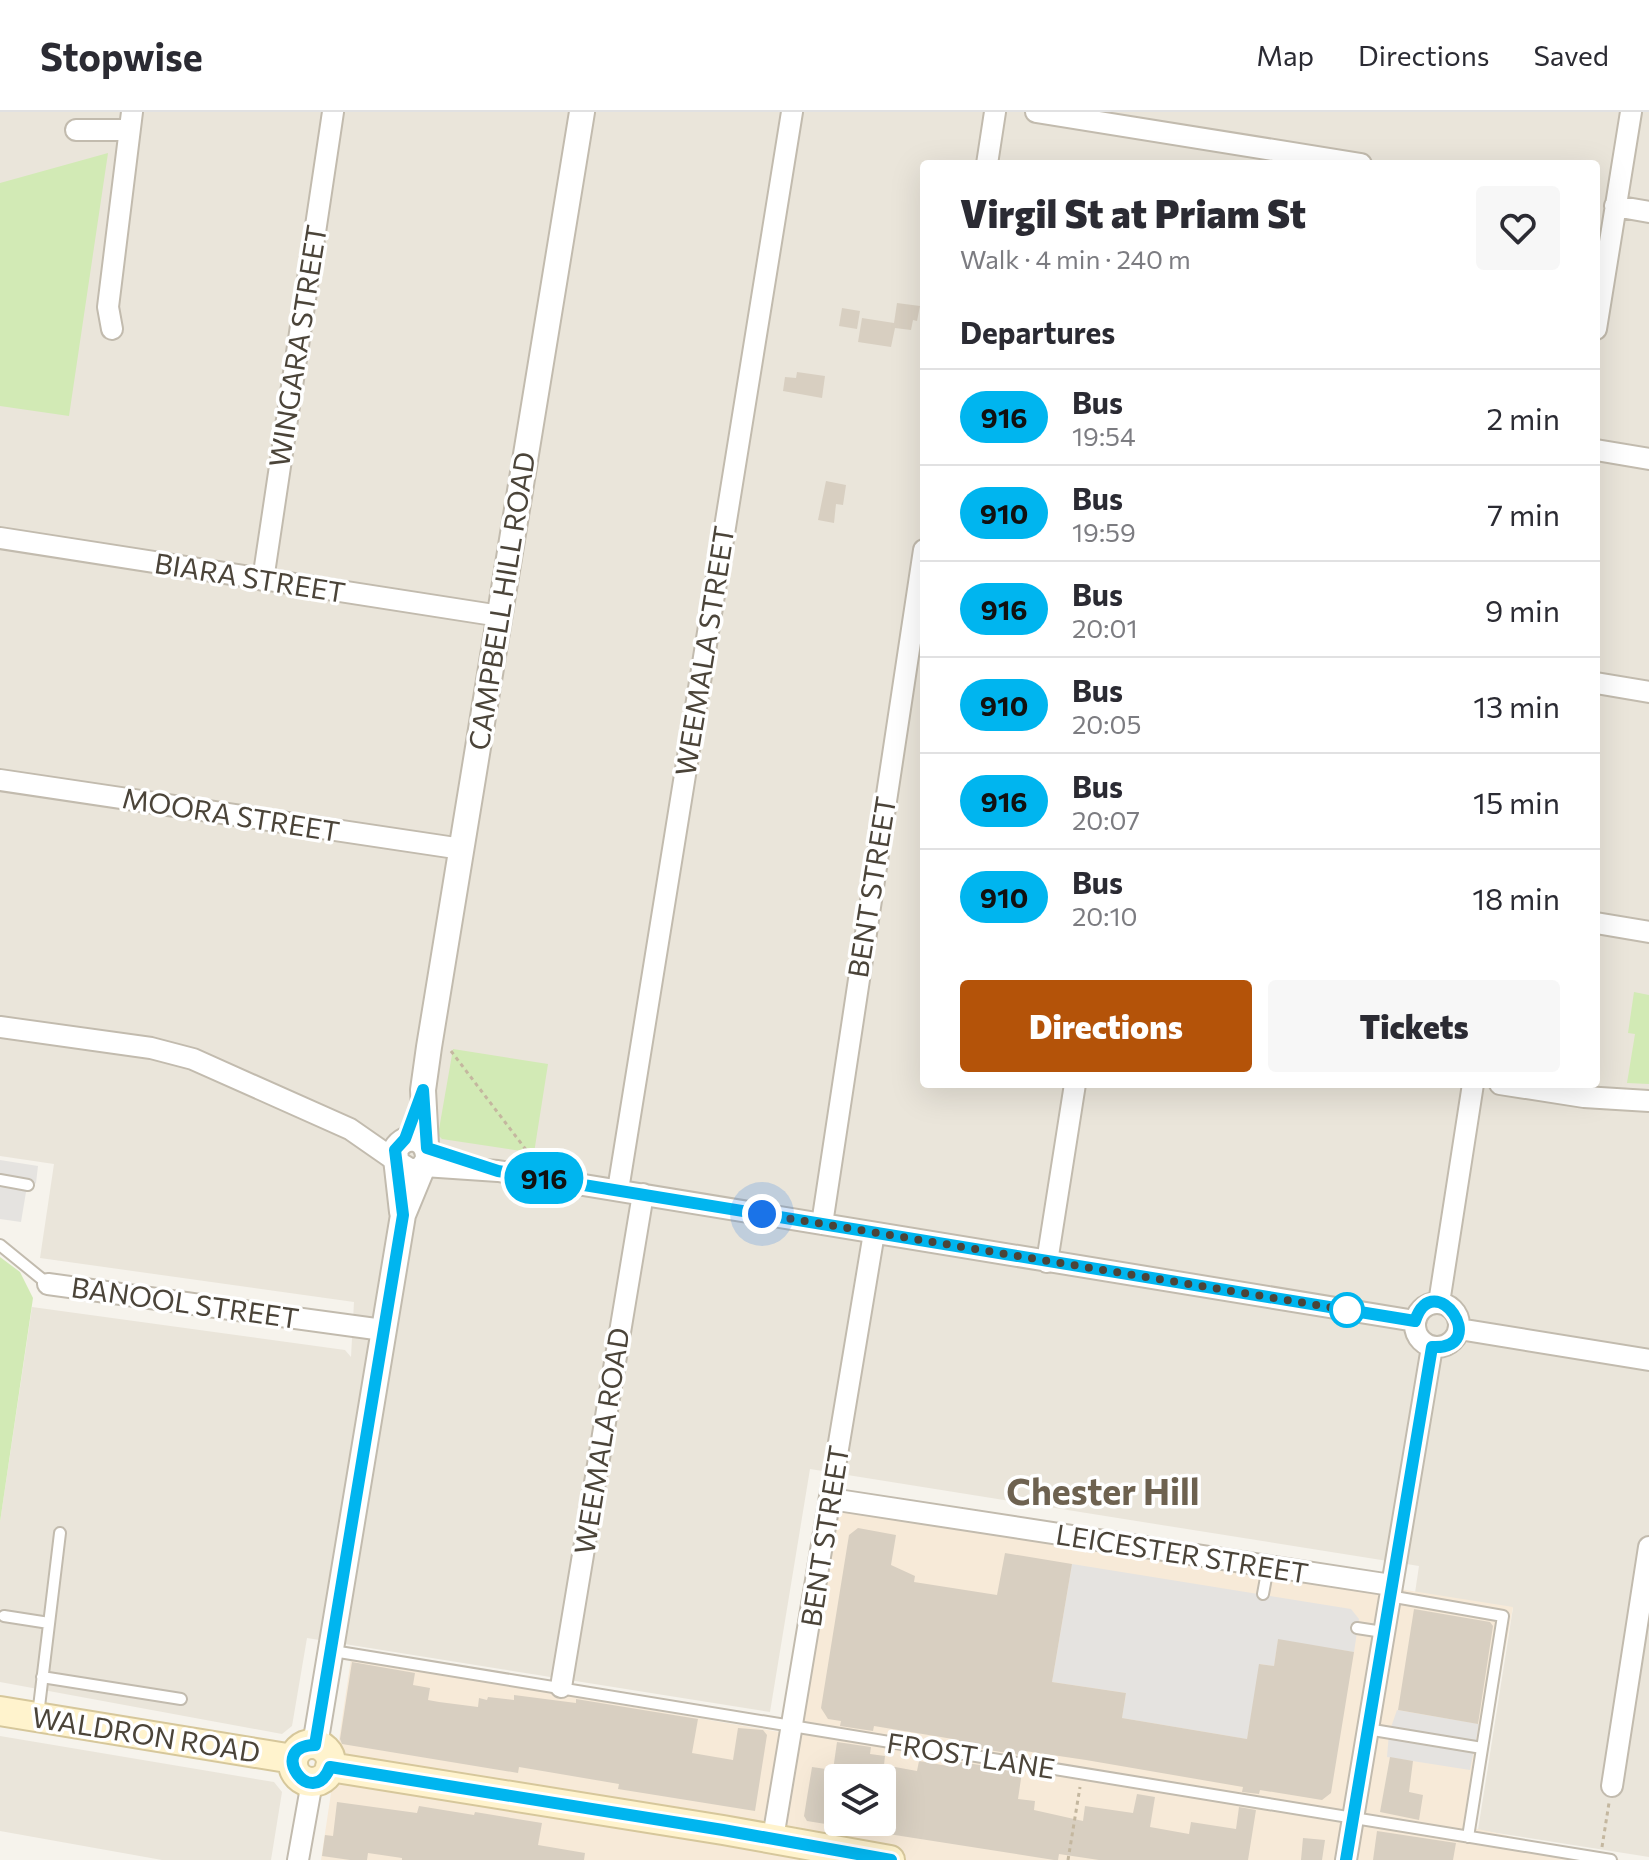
<!DOCTYPE html>
<meta charset="utf-8">
<style>
body{margin:0;font-family:Commissioner,sans-serif;background:#f7f7f7;color:#2b2b33;height:100vh;display:flex;flex-direction:column;font-size:30px;white-space:nowrap}
*{box-sizing:border-box;margin:0}
p{font-size:26px;color:#7c7c81}
.icon{flex:none;width:44px;height:44px;fill:none;stroke:currentColor;stroke-width:2;stroke-linecap:round;stroke-linejoin:round}
.map{position:relative;flex:1;overflow:hidden}
.panel{position:absolute;left:920px;top:48px;width:680px;height:928px;display:flex;flex-direction:column;background:#fff;border-radius:8px;box-shadow:0 8px 32px #0002}
.panel>*{flex:none}
.badge{padding:0 16px;border-radius:26px;font-size:28px;line-height:52px}
.tools{position:absolute;left:824px;top:1652px;display:grid;gap:16px}
.tools a{display:grid;place-items:center;width:72px;height:72px;border-radius:8px;background:#fff;box-shadow:0 8px 32px #0002;font-size:40px}
.you{position:absolute;width:40px;height:40px;margin:-20px;border:6px solid #fff;border-radius:50%;background:#1a73e8;box-shadow:0 0 0 12px #1a73e833}
.map>.badge{position:absolute;translate:-50% -50%;box-shadow:0 0 0 4px #fff}
h2{padding:0 40px;font-size:30px;line-height:72px}
.round{display:grid;place-items:center;flex:none;width:84px;height:84px;border-radius:8px;background:#f7f7f7}
.overview{display:flex;align-items:center;justify-content:space-between;height:136px;padding:0 40px}
h1{font-size:38px;font-weight:800;line-height:60px}
.cta{display:flex;gap:16px;margin-top:auto;padding:16px 40px}
.cta a{flex:1;height:92px;border-radius:8px;background:#b45309;color:#fff;font-size:32px;font-weight:800;line-height:92px;text-align:center}
.cta a+a{background:#f7f7f7;color:#2b2b33}
ul{padding:0;list-style:none}
li{display:flex;align-items:center;gap:24px;height:96px;padding:0 40px;border-top:2px solid #e1e1e2}
li div{flex:1}
li b{display:block;font-size:30px}
li em{font-style:normal}
li .badge{min-width:88px;font-weight:700;text-align:center}
header{display:flex;align-items:center;gap:48px;box-sizing:border-box;height:112px;padding:0 40px;background:#fff;border-bottom:2px solid #e1e1e2}
header strong{font-size:38px}
nav{display:flex;gap:44px;margin-inline-start:auto;font-size:28px}
.map>svg:first-child{display:block}
.residential{fill:#eae5da;fill-rule:evenodd}
.commercial{fill:#f7ead8;fill-rule:evenodd}
.green{fill:#d2eab5}
.parking{fill:#e5e3e0}
.building{fill:#d8cfc1}
.lines{fill:none;stroke-linecap:round;stroke-linejoin:round}
.service-casing{stroke:#c2bbae;stroke-width:14}
.minor-casing{stroke:#c2bbae;stroke-width:24}
.tertiary-casing{stroke:#c2bbae;stroke-width:28}
.secondary-casing{stroke:#d6c79b;stroke-width:32}
.path{stroke:#c4b79f;stroke-width:3;stroke-dasharray:4 4;stroke-linecap:butt}
.service{stroke:#fff;stroke-width:10}
.minor{stroke:#fff;stroke-width:20}
.tertiary{stroke:#fff;stroke-width:24}
.secondary{stroke:#fff3cd;stroke-width:28}
.line-casing{stroke:#fff;stroke-width:18}
.line{stroke:#00b5ef;stroke-width:12}
.walk{stroke:#4b4439;stroke-width:8;stroke-dasharray:0 14.4}
.stop-dot{fill:#fff;stroke:#00b5ef;stroke-width:4}
.labels{text-anchor:middle;stroke-width:7;stroke-linejoin:round;paint-order:stroke}
.street-label{font-size:28px;fill:#4b4439;stroke:#fff}
.district-label{font-size:36px;font-weight:bold;fill:#6e6250;stroke:#fff}
</style>
<header>
<strong>Stopwise</strong>
<nav><a>Map</a><a>Directions</a><a>Saved</a></nav>
</header>
<div class="map">
<svg width="1649" height="1748" viewBox="0 0 1649 1748">
<rect width="100%" height="100%" fill="#f6f3ec"/>
<path class="residential" d="M0,0H1649V1745L1478,1718L1513,1496L1415,1481L1419,1454L810,1357L770,1600L307,1526L292,1614L282,1622L0,1570V1410L32,1195L345,1238L351,1245L354,1190L40,1146L54,1052L0,1044ZM924,52H1596V972H924Z
M0,1624L274,1670L282,1680L271,1748H162L0,1719Z"/>
<path class="commercial" d="M819,1385L1513,1495L1473,1716L1621,1748H321L351,1547L780,1620ZM838,1666H882V1710H838Z"/>
<path class="green" d="M108,41L69,304L0,294V71Z
M1634,880L1649,883V972L1627,971L1635,922L1628,921Z
M453,937L548,952L534,1041L442,1027L438,1023Z
M0,1145L20,1160L33,1186L0,1410Z"/>
<path class="parking" d="M0,1048L38,1054L36,1071L26,1080L21,1110L0,1107Z
M1072,1452L1351,1497L1359,1507L1354,1540L1278,1528L1274,1554L1260,1552L1247,1627L1122,1606L1126,1581L1052,1570Z
M1397,1598L1479,1612L1470,1658L1387,1645L1389,1621Z"/>
<path class="building" d="M897,191L920,194L917,209L913,208L911,218L895,216L891,235L858,230L862,206L894,211Z
M842,196L860,199L857,217L839,214Z
M797,260L825,264L822,286L783,279L785,265L796,266Z
M826,369L846,373L843,393L836,392L834,411L818,408Z
M858,1416L896,1423L891,1453L915,1464L914,1470L997,1483L1005,1441L1072,1452L1052,1570L1126,1581L1122,1606L1247,1627L1259,1552L1274,1554L1278,1527L1354,1540L1331,1681L1322,1688L1260,1678L1259,1682L1242,1680L1243,1675L1086,1648L1025,1639V1644L958,1633L959,1628L874,1614L873,1619L840,1614L841,1609L828,1607L821,1596L849,1423Z
M1414,1497L1490,1510L1493,1514L1478,1612L1398,1598Z
M352,1550L415,1561L413,1573L430,1576L428,1588L439,1590L478,1595L479,1586L487,1588L488,1585L514,1588V1583L576,1591V1587L698,1607L692,1641L733,1648L738,1616L763,1618L767,1623L755,1699L618,1677L619,1672L519,1655L518,1661L342,1632L340,1627Z
M837,1630L871,1635L870,1642L885,1644L884,1653L917,1659L919,1649L954,1655L955,1649L1022,1660L1018,1687L1035,1689L1034,1698L1083,1709L1085,1694L1133,1701L1137,1682L1155,1685L1150,1715L1189,1722L1191,1710L1236,1717L1239,1695L1256,1698L1248,1748H1099L1059,1742L1058,1748H1054L882,1721V1666H838V1714L807,1709L804,1704L812,1655L833,1658Z
M1390,1645L1413,1649L1409,1680L1423,1683L1419,1708L1380,1700Z
M337,1690L417,1701L419,1694L474,1703L475,1700L542,1711L538,1733L585,1741L584,1748H402V1746L368,1741L367,1748H350L322,1744L325,1723L333,1724Z
M1377,1719L1456,1731L1453,1748H1373Z
M1303,1726L1325,1728L1322,1748H1301Z"/>
<g class="lines">
<g class="service-casing">
<path id="service" d="M0,1068L28,1073
M0,1133L48,1172
M1263,1482L1268,1455
M1389,1484L1503,1504L1468,1725
M4,1504L49,1511
M1357,1516L1383,1520
M333,1539L1611,1748
M42,1565L181,1587
M38,1603L60,1421
M1367,1617L1482,1636"/>
</g>
<g class="minor-casing">
<path id="minor" d="M1036,0L1361,52
M76,18H129
M987,52L995,0
M1615,94L1649,100
M112,217L108,195L132,0
M1596,217L1631,0
M1596,338L1649,347
M0,426L500,504
M263,468L333,0
M1596,571L1649,580
M0,668L462,737
M1596,811L1649,820
M0,915L151,936L193,947L350,1017L396,1049
M1500,972L1584,985L1649,989
M424,1054L498,1059L1415,1209
M618,1078L792,0
M822,1112L924,438
M1047,1150L1075,972
M48,1172L383,1218
M1415 1213a22 22 0 1 1 44 0a22 22 0 1 1-44 0Z
M1439,1191L1473,972
M1459,1217L1649,1248
M831,1387L1391,1473
M561,1575L643,1082
M1612,1674L1649,1435
M773,1726L874,1121
M298,1748L312,1670
M1346,1748L1432,1235"/>
</g>
<g class="tertiary-casing">
<path id="tertiary" d="M426,1033L423,978L429,935L582,0
M398,1052L411,1060L422,1057L428,1048C429,1025 406,1019 395,1038L402,1100
M315,1633L403,1103L422,1057"/>
</g>
<g class="secondary-casing">
<path id="secondary" d="M0,1599L293,1647
M293 1651a19 19 0 1 1 38 0a19 19 0 1 1-38 0Z
M330,1655L723,1718L890,1748"/>
</g>
<path class="path" d="M451,939L530,1043
M1602,1735L1609,1691
M1068,1748L1080,1675"/>
<use href="#service" class="service"/>
<use href="#minor" class="minor"/>
<use href="#tertiary" class="tertiary"/>
<use href="#secondary" class="secondary"/>
</g>
<g class="lines">
<g class="line-casing">
<path id="line" d="M891,1748L723,1718L330,1655C312,1701 265,1634 315,1633L403,1103L395,1038L405,1027L423,978L427,1036L498,1059L1415,1209C1434,1152 1493,1238 1432,1235L1346,1748"/>
</g>
<use href="#line" class="line"/>
<path class="walk" d="M762,1102L1347,1198"/>
</g>
<circle class="stop-dot" cx="1347" cy="1198" r="16"/>
<g class="labels">
<g class="street-label">
<text transform="translate(298 234) rotate(-81)" y="10">WINGARA STREET</text>
<text transform="translate(250 466) rotate(9)" y="10">BIARA STREET</text>
<text transform="translate(502 489) rotate(-81)" y="10">CAMPBELL HILL ROAD</text>
<text transform="translate(705 539) rotate(-81)" y="10">WEEMALA STREET</text>
<text transform="translate(231 703) rotate(9)" y="10">MOORA STREET</text>
<text transform="translate(872 775) rotate(-81)" y="10">BENT STREET</text>
<text transform="translate(185 1191) rotate(8)" y="10">BANOOL STREET</text>
<text transform="translate(602 1329) rotate(-81)" y="10">WEEMALA ROAD</text>
<text transform="translate(825 1424) rotate(-81)" y="10">BENT STREET</text>
<text transform="translate(1182 1442) rotate(9)" y="10">LEICESTER STREET</text>
<text transform="translate(146 1623) rotate(9)" y="10">WALDRON ROAD</text>
<text transform="translate(971 1644) rotate(9)" y="10">FROST LANE</text>
</g>
<g class="district-label">
<text x="1103" y="1393">Chester Hill</text>
</g>
</g>
</svg>
<div class="tools">
<a><svg class="icon" aria-label="layers" viewBox="0 0 24 24"><path d="M12 4l9 5-9 5-9-5zM3 14l9 5 9-5"/></svg></a>
</div>
<div class="you" style="left:762px;top:1102px"></div>
<b class="badge" style="left:544px;top:1066px;background:#00b5ef;color:#111">916</b>
<section class="panel">
<div class="overview"><div><h1>Virgil St at Priam St</h1><p>Walk · 4 min · 240 m</p></div><a class="round"><svg class="icon" aria-label="heart" viewBox="0 0 24 24"><path d="M12 20l-8-8c-3-5 5-10 8-4 3-6 11-1 8 4z"/></svg></a></div>
<h2>Departures</h2>
<ul>
<li><span class="badge" style="background:#00b5ef;color:#111">916</span><div><b>Bus</b><p>19:54</p></div><em>2 min</em></li>
<li><span class="badge" style="background:#00b5ef;color:#111">910</span><div><b>Bus</b><p>19:59</p></div><em>7 min</em></li>
<li><span class="badge" style="background:#00b5ef;color:#111">916</span><div><b>Bus</b><p>20:01</p></div><em>9 min</em></li>
<li><span class="badge" style="background:#00b5ef;color:#111">910</span><div><b>Bus</b><p>20:05</p></div><em>13 min</em></li>
<li><span class="badge" style="background:#00b5ef;color:#111">916</span><div><b>Bus</b><p>20:07</p></div><em>15 min</em></li>
<li><span class="badge" style="background:#00b5ef;color:#111">910</span><div><b>Bus</b><p>20:10</p></div><em>18 min</em></li>
</ul>
<div class="cta"><a>Directions</a><a>Tickets</a></div>
</section>
</div>
